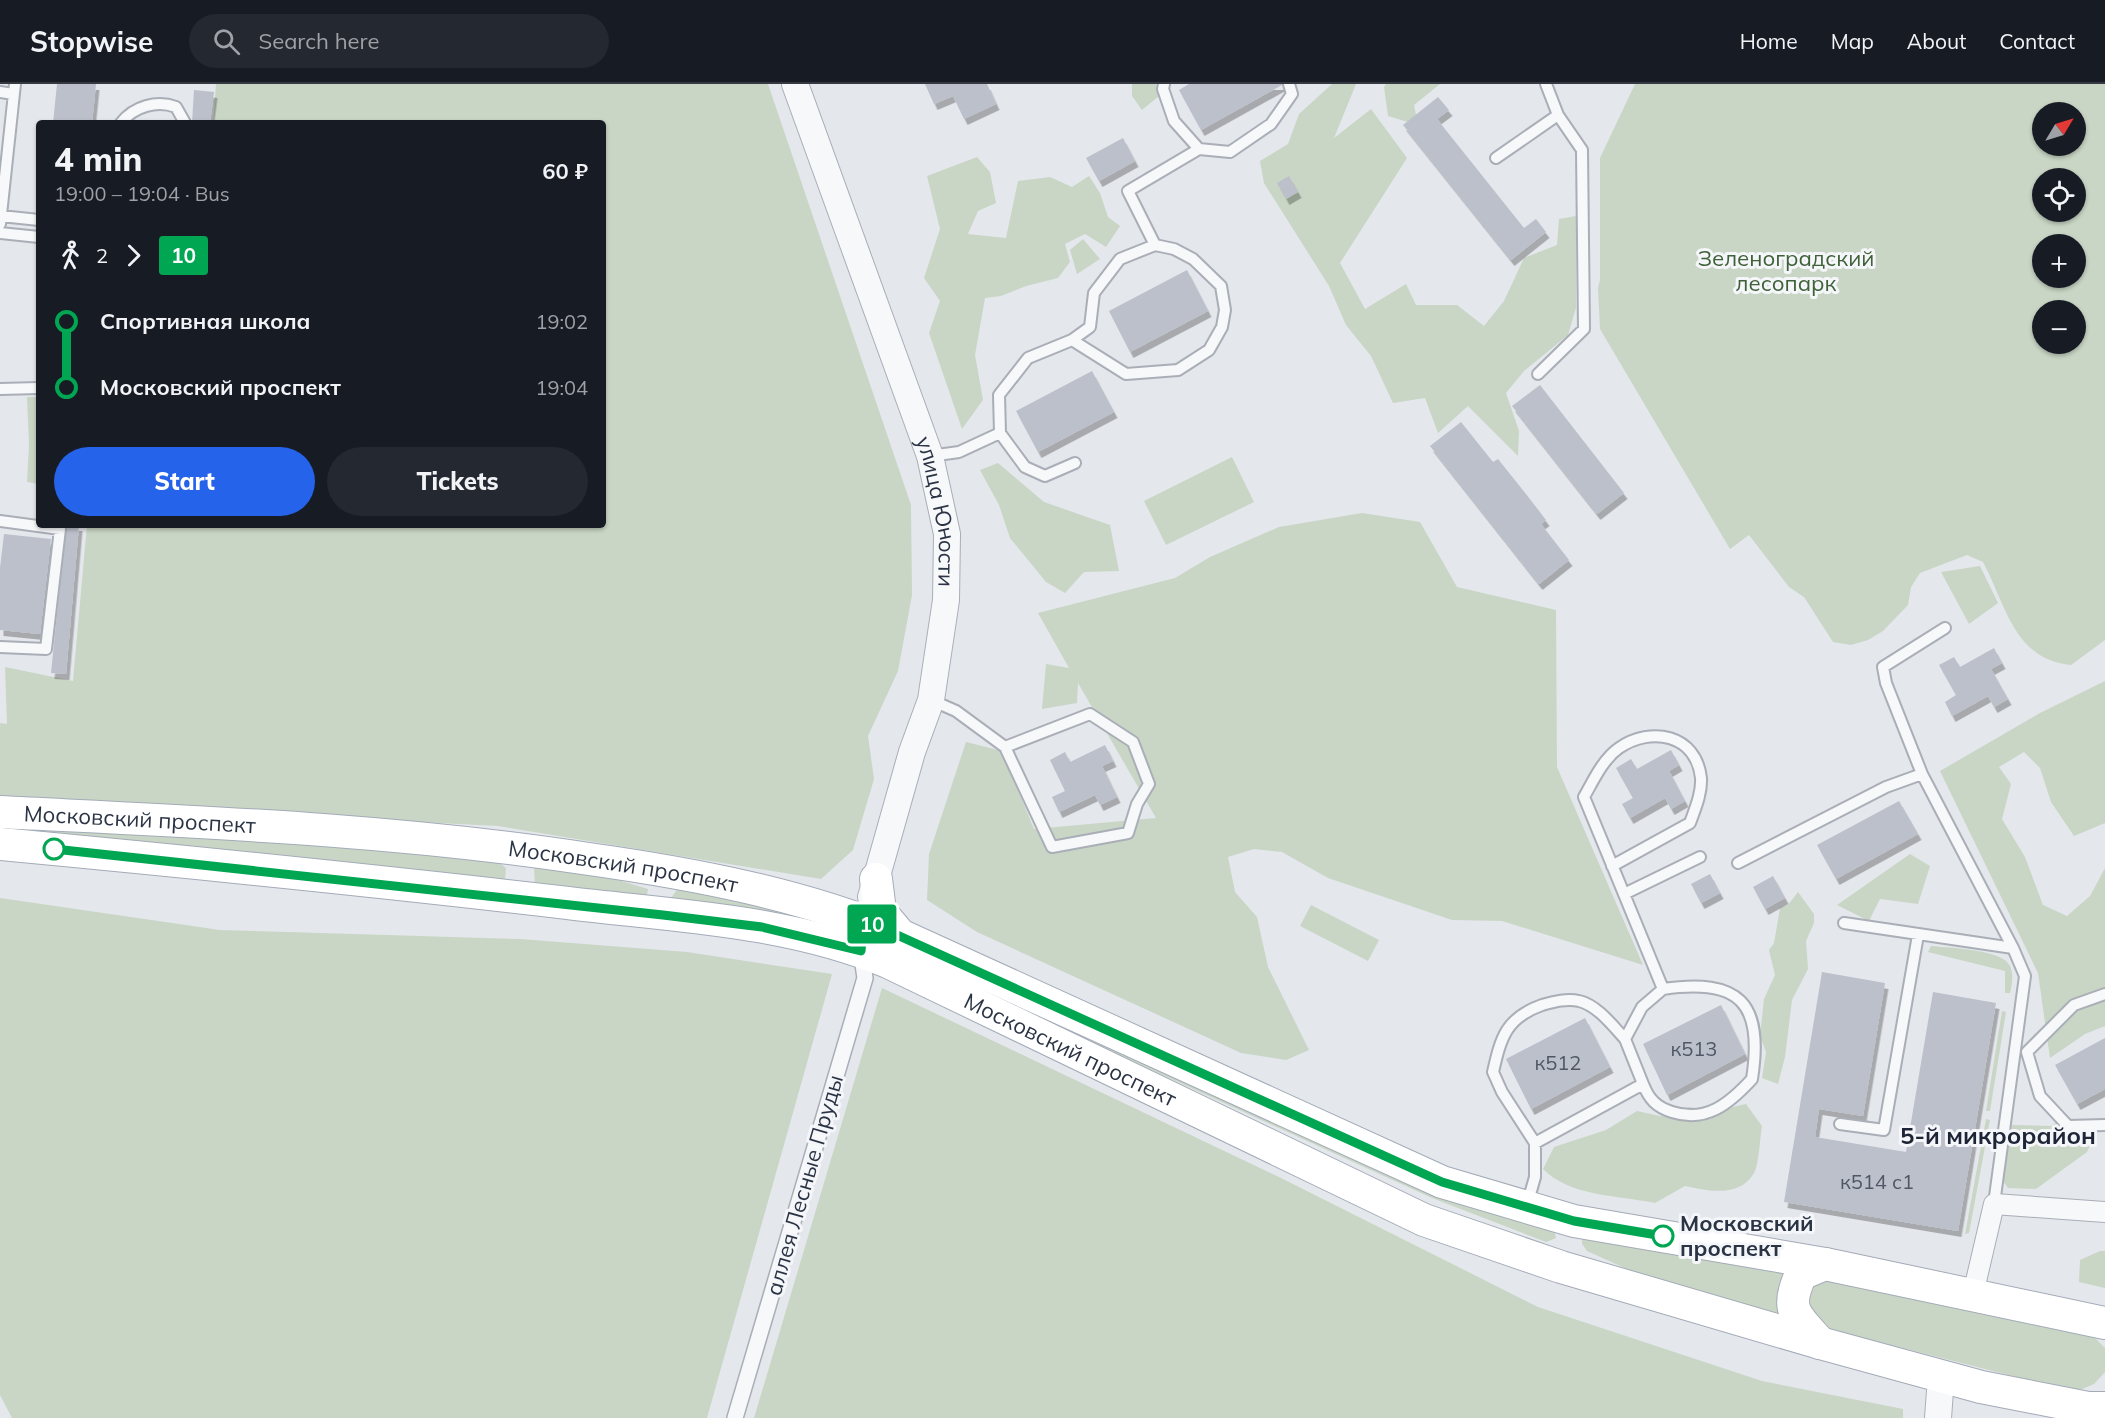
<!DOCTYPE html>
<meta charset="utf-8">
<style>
body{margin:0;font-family:Mulish,sans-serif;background:#242831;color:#f1f3f6;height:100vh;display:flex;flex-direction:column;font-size:22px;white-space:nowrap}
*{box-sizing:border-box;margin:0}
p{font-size:20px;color:#9ea1a6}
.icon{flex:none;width:33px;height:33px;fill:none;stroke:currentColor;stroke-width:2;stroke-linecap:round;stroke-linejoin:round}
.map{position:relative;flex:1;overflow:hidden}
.panel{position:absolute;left:36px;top:36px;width:570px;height:408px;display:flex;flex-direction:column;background:#171b24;border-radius:6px;box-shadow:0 2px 4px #0004}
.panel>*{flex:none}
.badge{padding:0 12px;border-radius:4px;font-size:21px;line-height:39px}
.needle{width:39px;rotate:52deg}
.tools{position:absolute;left:2032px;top:18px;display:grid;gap:12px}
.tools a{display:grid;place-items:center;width:54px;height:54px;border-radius:50%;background:#171b24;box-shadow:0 2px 4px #0004;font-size:30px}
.map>.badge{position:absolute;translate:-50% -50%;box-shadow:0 0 0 3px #fff}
.legs{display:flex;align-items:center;gap:9px;height:66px;padding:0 18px;font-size:20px}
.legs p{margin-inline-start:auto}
.headline{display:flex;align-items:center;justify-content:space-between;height:102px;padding:0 18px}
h1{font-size:33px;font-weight:800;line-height:45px}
.cta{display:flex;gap:12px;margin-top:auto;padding:12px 18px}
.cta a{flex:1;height:69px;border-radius:36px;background:#2563eb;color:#fff;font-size:24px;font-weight:800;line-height:69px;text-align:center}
.cta a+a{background:#242831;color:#f1f3f6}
ul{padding:0 18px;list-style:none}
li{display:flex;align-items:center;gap:21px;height:66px;font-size:22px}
li i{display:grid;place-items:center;width:9px;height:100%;margin:0 8px;background:currentColor}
li i::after{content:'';width:15px;height:15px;margin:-8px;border:4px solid;border-radius:50%;background:#171b24}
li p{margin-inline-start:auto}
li:first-child i{background:linear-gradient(#0000 50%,currentColor 0)}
li:last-child i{background:linear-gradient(currentColor 50%,#0000 0)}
header{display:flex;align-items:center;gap:36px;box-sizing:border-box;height:84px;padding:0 30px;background:#171b24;border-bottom:2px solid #363941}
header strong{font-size:28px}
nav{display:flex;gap:33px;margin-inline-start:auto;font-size:21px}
.search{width:420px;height:54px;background:#242831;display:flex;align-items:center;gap:15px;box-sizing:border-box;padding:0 21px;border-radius:33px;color:#9ea1a6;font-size:22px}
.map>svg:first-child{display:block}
.green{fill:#c9d6c5;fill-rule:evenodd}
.building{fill:#bbc0ca;filter:url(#shadow)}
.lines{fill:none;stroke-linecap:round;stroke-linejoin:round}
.service-casing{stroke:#a9aeb7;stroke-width:14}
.pedestrian-casing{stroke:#a9aeb7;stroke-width:18}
.minor-casing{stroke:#a9aeb7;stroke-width:22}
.tertiary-casing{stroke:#a9aeb7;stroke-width:28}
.primary-casing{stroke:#a3abb8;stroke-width:34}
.service{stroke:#f7f8fa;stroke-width:10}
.pedestrian{stroke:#f7f8fa;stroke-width:15}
.minor{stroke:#f7f8fa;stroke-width:20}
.tertiary{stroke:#f7f8fa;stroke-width:26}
.primary{stroke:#fff;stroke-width:32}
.line-1-casing{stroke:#fff;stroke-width:14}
.line-1{stroke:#00a651;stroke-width:9}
.stop-1-dot{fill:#fff;stroke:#00a651;stroke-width:3}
.labels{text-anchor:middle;stroke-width:6;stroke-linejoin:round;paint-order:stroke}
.number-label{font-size:20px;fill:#4f5766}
.park-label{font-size:22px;fill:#3f6138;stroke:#f4f6f9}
.street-label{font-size:22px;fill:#2b3445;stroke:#f4f6f9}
.stop-label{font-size:22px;font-weight:bold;fill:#2b3445;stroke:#f4f6f9;text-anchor:start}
.neighbourhood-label{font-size:24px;font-weight:bold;fill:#1d2536;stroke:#f4f6f9}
</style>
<header>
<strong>Stopwise</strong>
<div class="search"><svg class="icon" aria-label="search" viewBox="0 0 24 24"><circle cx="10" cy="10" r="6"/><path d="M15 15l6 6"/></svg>Search here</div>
<nav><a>Home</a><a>Map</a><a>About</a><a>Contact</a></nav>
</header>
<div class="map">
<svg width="2105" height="1334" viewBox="0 0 2105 1334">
<defs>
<filter id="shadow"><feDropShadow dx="3.5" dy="6" stdDeviation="0" flood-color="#0004"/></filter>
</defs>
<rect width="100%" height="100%" fill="#e4e7ec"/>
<path class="green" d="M216,0H768L911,421L912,511L898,587L868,652L874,695L853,766L821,795L498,742L0,717V639L7,640L5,583L73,597L87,441H603V39H213Z
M1132,0H1156L1159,12L1142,26L1132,12Z
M1332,0H1356L1334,54L1371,25L1407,74L1340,179L1365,225L1406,200L1416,221H1457L1484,242L1504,217L1524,174L1557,161L1559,135L1576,132V224L1568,251L1524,287L1506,309L1519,347L1518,372L1468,322L1438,349L1425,314L1393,319L1371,272L1346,241L1329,202L1264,99L1260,77L1288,60L1299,30Z
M1386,0H1440L1414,21L1418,41L1388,32L1384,3Z
M1635,0H2105V556L2071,581C2014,576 2006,521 1983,478L1967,471L1920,489L1911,503L1908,521L1883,547L1868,556L1851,561L1833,558L1804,513L1789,503L1749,451L1730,465L1600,245L1598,204L1600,196V74ZM2043,28H2076V62H2043ZM2043,94H2076V128H2043ZM2076,160V194H2043V160ZM2043,226H2076V260H2043Z
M977,73L990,88L996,119L978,127L968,150L1006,154L1018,97L1050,93L1072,103L1089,92L1100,109L1108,133L1120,142L1106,163L1085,150L1065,160L1070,178L1058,194L1026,202L1001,212L985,214L975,271L983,316L962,345L929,249L940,217L924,194L940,145L927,92Z
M1083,155L1100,175L1077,190L1070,166Z
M27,313H39V400L27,398L29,361Z
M1232,373L1254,418L1166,461L1144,417Z
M998,379L1044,418L1110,441L1119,487L1084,488L1065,509L1046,498L1010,454L999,421L980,386Z
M1362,429L1420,438L1457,503L1556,526L1557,683L1643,881L1502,837L1452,836L1328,794L1282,768L1254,765L1228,773L1235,808L1257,833L1268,883L1309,966L1286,976L1241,969L977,848L927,816L929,770L966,658L1002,667L1034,745L1156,734L1078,599L1077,619L1042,625L1046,580L1069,584L1038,529L1175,494L1210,473L1279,443Z
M1980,482L1998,519L1969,540L1941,488Z
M2105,597V739L2074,752L2051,718L2040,684L2024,668L1999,683L2011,700L2002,735L2025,773L2043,821L2067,832L2090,812L2105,784V942L2085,950L2050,974L2038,889L1940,687L2040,629Z
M0,741L218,749L493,774L506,784L505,796L492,801L0,749Z
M1910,770L1930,782L1918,820L1880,815L1869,837L1837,821Z
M534,780L605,792L648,805L645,822L535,808Z
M678,804L763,819L843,844L669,817Z
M1798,808L1814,830V839L1806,857L1808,885L1792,916L1785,973L1778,1000L1762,994L1766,968L1760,952L1764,915L1775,891L1769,866L1774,859L1780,824L1788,821Z
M0,814L220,846L520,855L687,868L832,890L707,1334H12L0,1311Z
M1311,821L1379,856L1368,877L1300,842Z
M1931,862C1949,864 2002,865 2010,882C2014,891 2012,900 2010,909H2005V887L1928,868Z
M882,904L1279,1093L1538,1223L1762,1297L1903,1325V1334H754Z
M995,908L1554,1146L1556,1154L1546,1158L1432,1114L996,915Z
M2002,927L2006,928L1990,1027H1986Z
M1746,1020L1762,1042C1760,1053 1759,1081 1754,1089C1740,1114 1708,1107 1685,1102L1655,1119C1617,1111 1571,1113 1543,1085L1554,1063L1606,1046L1637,1027L1660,1032H1683L1688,1023L1715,1027Z
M1986,1035L1990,1036L1969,1149L1965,1150Z
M2059,1037L2072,1053L2092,1057L2087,1068L2036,1105L2008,1104L2003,1097L2012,1041L2051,1042Z
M1591,1150L1794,1184C1779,1200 1774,1215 1781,1236L1640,1191L1587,1167L1582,1160V1155Z
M2100,1167H2105V1204L2079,1198L2080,1176Z
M1830,1188L2083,1242L2105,1264V1288L2094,1300L2075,1308L1820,1243L1808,1231L1807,1203Z"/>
<path class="building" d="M57,0H96L92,39H53Z
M925,0H987L996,20L964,35L953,12L934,20Z
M1189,0H1282V1L1201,46L1179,6Z
M194,6L214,8L210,39H192Z
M1438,13L1449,26L1437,35L1524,144L1536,135L1546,148L1511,176L1403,41Z
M1123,54L1135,77L1099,97L1086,74Z
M1289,92L1298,108L1286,115L1277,99Z
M1187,186L1208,227L1130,268L1109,227Z
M1092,287L1114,328L1038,368L1016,327Z
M1540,301L1624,409L1597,430L1512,322Z
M1461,338L1493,378L1498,375L1526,410L1546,436L1541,440L1569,476L1539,500L1430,362Z
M66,441H79L66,590L51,589Z
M4,450L51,455L40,550L0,546V484Z
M1994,564L2002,579L1991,585L2008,615L1994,623L1988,612L1952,632L1945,618L1956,611L1939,581L1954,573L1960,583Z
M1105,661L1113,677L1102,682L1117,713L1100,721L1095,711L1059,728L1052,713L1065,707L1050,676L1065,668L1070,678Z
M1671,666L1679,681L1669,687L1685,717L1671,725L1665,714L1630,734L1622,720L1633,714L1616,684L1631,675L1637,685Z
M1899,717L1918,750L1836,795L1817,761Z
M1710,790L1720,809L1701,819L1691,800Z
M1773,792L1785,814L1765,825L1753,803Z
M1822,888L1885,899L1863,1032L1819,1025L1815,1053L1906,1068L1933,908L1996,919L1958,1147L1784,1118Z
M1721,921L1745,970L1667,1011L1643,960Z
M1585,934L1610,983L1531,1025L1506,975Z
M2105,954V1005L2077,1020L2055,981Z"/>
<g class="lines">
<g class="service-casing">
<path id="service" d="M1164,0L1163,5L1174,37L1199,65L1230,68L1271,40L1292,10L1289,0
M0,8L13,10
M121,39C134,22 157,16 176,23L185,39
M1496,74L1558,31
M1,132L39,136
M0,140L15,0
M0,149L39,153
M1072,256L1126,290L1178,286L1209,266L1222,243L1225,226L1221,202L1193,175L1174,165L1155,161
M1538,290L1584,245L1582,66L1558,31L1546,0
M0,305L39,304
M930,372L959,368L1000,349
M1075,379L1045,392L1025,383L1000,349L999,311L1028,274L1072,256L1090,243L1094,209L1120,175L1155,161L1128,107L1199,65
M0,437L60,445L46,565L0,563
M1945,544L1883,583L1886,599L1922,690L2013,864L2025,892L1994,1120
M931,616L956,627L1005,663L1090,630L1133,658L1149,700L1137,720L1128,749L1052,763L1005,663
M1738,779L1886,703L1922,690
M1612,782L1690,739C1695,725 1702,709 1701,694C1696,650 1651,642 1619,664C1603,675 1593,697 1584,713L1624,810
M1844,839L2013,864
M2105,910L2074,921L2027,968L2040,1012L2068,1042L2105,1041
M1643,1000C1649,1015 1656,1023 1672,1028C1706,1039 1729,1020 1752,995C1764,918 1739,894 1663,905
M1840,1040L1884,1046L1918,851
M1535,1059L1502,1008L1493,988C1501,953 1506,934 1542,921C1553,918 1567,914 1579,917C1597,921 1613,942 1625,955
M1527,1121L1535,1093V1059L1643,1000L1625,955L1642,923L1663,905L1624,810L1700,773"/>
</g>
<g class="pedestrian-casing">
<path id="pedestrian" d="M735,1334L865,894L861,867"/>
</g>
<g class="minor-casing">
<path id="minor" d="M1973,1210L1994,1120L2105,1128"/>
</g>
<g class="tertiary-casing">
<g id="tertiary">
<path id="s1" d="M795,0L930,372L947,450L946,516L931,616L912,668L871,813"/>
<path d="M1938,1334L1941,1293"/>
</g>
</g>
<g class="primary-casing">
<g id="primary">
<path id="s2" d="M0,728C197,738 394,745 589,775C695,790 801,810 900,851L1442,1098L1574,1137L1825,1180L2105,1239"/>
<path id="s3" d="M0,760C190,778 379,797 568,819C675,832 788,836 888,878L1424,1136L1561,1183L1820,1259L1981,1303L2088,1324H2105"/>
<path d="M876,795L880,827L900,851"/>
<path d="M1820,1259C1796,1231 1784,1227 1801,1190L1825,1180"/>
</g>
</g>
<use href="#service" class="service"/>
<use href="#pedestrian" class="pedestrian"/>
<use href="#minor" class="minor"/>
<use href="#tertiary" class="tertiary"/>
<use href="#primary" class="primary"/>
</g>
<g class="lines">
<g class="line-1-casing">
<path id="line-1" d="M54,765L663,831L762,843L861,867L864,836L1442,1098L1574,1137L1663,1152"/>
</g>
<use href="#line-1" class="line-1"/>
</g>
<g class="stop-1-dot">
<circle cx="54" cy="765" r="10"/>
<circle cx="1663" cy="1152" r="10"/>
</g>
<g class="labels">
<g class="number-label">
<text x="1694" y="972">к513</text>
<text x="1558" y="986">к512</text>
<text x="1877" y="1105">к514 с1</text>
</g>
<g class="park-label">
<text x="1786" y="182">Зеленоградский<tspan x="1786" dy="25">лесопарк</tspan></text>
</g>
<g class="street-label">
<text dy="8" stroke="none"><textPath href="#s1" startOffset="452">улица Юности</textPath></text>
<text dy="8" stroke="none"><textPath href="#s2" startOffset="140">Московский проспект</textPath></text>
<text dy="8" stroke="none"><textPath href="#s2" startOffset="626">Московский проспект</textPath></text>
<text dy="8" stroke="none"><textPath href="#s3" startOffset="1100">Московский проспект</textPath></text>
<text transform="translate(804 1101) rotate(-74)" y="8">аллея Лесные Пруды</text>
</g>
<g class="stop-label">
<text x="1680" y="1147">Московский<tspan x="1680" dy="25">проспект</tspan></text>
</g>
<g class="neighbourhood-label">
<text x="1998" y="1060">5-й микрорайон</text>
</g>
</g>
</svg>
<div class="tools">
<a><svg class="needle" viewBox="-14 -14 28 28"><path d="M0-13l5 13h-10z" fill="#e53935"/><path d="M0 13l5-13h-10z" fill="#9ea1a6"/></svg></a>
<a><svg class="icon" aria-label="locate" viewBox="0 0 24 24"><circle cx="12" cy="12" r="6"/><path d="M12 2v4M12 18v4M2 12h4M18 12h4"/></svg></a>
<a>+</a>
<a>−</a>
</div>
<b class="badge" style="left:872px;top:840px;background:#00a651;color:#fff">10</b>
<section class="panel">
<div class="headline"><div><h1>4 min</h1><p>19:00 – 19:04 · Bus</p></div><b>60 ₽</b></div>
<div class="legs"><svg class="icon" aria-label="walk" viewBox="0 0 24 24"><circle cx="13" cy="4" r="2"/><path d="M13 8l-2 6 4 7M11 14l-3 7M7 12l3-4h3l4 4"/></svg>2<svg class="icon" aria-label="forward" viewBox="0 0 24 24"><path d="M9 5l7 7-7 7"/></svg><b class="badge" style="background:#00a651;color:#fff">10</b></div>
<ul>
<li><i style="color:#00a651"></i><b>Спортивная школа</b><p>19:02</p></li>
<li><i style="color:#00a651"></i><b>Московский проспект</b><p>19:04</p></li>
</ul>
<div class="cta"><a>Start</a><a>Tickets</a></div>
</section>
</div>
